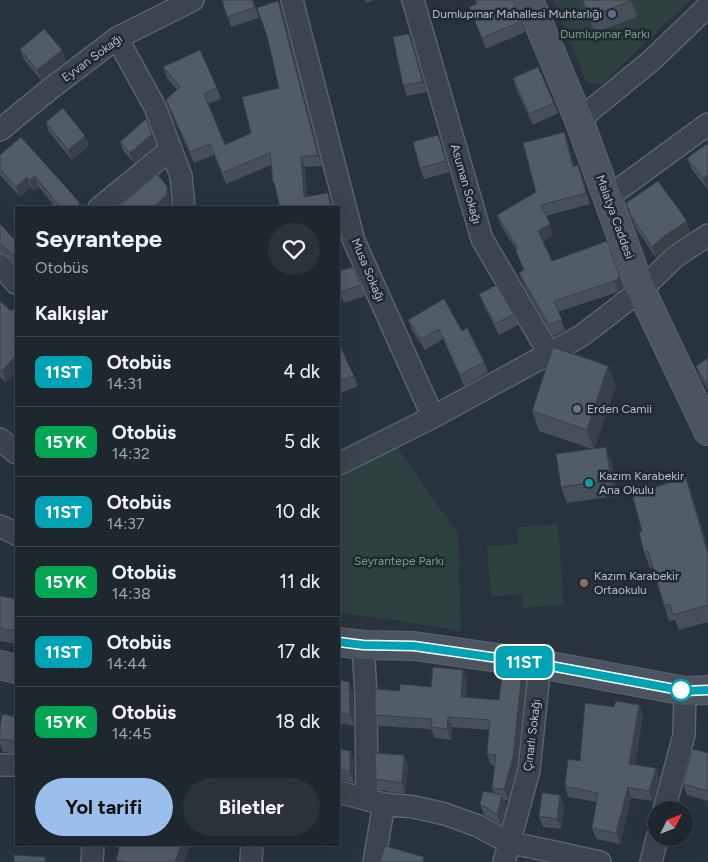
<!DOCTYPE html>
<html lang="tr">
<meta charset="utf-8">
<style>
body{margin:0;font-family:Figtree,sans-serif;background:#2b323a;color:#f1f3f6;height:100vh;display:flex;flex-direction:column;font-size:19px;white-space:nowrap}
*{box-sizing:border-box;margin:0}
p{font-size:16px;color:#a1a5aa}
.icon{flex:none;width:28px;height:28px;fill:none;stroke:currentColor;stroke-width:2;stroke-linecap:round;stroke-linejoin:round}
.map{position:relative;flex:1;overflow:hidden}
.panel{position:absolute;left:15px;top:206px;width:325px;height:640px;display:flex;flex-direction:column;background:#1e262e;border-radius:0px;box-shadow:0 5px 20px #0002,0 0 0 1px #3c434a}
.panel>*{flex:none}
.badge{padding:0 10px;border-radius:8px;font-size:18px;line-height:32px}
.needle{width:32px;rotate:48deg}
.tools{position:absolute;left:648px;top:801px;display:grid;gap:10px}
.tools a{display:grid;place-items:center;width:45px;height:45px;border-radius:50%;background:#1e262e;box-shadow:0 5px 20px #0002,0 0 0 1px #3c434a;font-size:25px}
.map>.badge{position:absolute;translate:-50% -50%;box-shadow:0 0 0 2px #fff}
h2{padding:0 20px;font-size:19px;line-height:45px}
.round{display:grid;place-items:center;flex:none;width:52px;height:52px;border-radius:26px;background:#2b323a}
.head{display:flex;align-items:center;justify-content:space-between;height:85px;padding:0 20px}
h1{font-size:24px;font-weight:700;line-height:38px}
.action{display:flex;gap:10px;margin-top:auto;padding:10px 20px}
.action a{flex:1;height:58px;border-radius:30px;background:#9abfeb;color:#111;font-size:20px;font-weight:700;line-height:58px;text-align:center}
.action a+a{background:#2b323a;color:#f1f3f6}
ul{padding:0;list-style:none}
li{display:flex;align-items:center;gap:15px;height:70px;padding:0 20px;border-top:1px solid #3c434a}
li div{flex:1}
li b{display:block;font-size:19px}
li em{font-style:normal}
li .badge{min-width:55px;font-weight:700;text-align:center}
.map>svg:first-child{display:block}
.green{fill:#2d4140}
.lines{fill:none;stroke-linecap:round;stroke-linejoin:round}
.street-casing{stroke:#5a626b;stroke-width:24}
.secondary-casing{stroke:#5a626b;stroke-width:30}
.street{stroke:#3c444d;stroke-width:21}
.secondary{stroke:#4b5460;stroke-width:28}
.wall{fill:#474f59}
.shaded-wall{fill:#394048}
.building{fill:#525c67;stroke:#394048}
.line-casing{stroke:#fff;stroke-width:11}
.line{stroke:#00a3b4;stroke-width:8}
.service-dot{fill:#5c6f8a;stroke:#212932;stroke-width:2}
.worship-dot{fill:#6b7280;stroke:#212932;stroke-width:2}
.culture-dot{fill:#0f9aa8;stroke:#212932;stroke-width:2}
.education-dot{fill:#8d6e63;stroke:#212932;stroke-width:2}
.stop-dot{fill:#fff;stroke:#00a3b4;stroke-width:2.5}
.labels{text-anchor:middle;stroke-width:5;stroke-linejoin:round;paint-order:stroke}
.poi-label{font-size:12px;fill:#b8bfc8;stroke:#212932;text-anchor:start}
.park-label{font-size:12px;fill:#7a9b7f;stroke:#212932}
.street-label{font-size:12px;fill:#b8bfc8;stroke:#212932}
</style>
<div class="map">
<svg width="708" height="862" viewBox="0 0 708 862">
<rect width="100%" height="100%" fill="#28333d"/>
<path class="green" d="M553,0H690L602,84L587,83Z
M394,443L458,534L461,632L445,628L339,612V482L342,476Z
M558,524L564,605L523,608L522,594L491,597L487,546L518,544L517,527Z"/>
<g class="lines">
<g class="street-casing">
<path id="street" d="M292,0L354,241L433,417
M413,0L482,239L550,355
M117,38L155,107L181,176L184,208
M579,120L652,60L708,6
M0,130L50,89L117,38L193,0
M607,198L708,124
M99,208L171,149
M0,265L16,283
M0,439L16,453
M339,464L433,417L581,336L641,290L675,257L708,235
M0,526L16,534
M363,645L366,695L367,800
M0,765H16
M339,792L384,804L414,807L445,814L478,826L508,842L600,862
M664,810L684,735L685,691
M92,862L93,845
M251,862L252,845
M374,862L384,804
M504,862L529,770L540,664
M651,862L657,838"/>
</g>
<g class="secondary-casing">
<path id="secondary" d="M529,0L579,120L641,290L708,431
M339,642L363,645L414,646L540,664L685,691L708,690
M0,665L16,669"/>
</g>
<use href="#street" class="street"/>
<use href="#secondary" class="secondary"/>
</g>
<path class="wall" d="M222,0H253L259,18L231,27Z
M365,0H374L366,3Z
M475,0H514L515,5L525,32L486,49L469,7L476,4Z
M582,0H631L637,17L595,33Z
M278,1L282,12L322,166L305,167L307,197L332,204V208H280L277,192L273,182L271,165L226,184L214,155L194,163L170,111L166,100L177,90L167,78L163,67L217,88L221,99L208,104L225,145L251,133L279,88Z
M413,44L427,92L407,96L403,85Z
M20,49L62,50L66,61L41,80L24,60Z
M513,78L554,103L558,113L533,125L516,89Z
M46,122L85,136L89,146L72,160L49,132Z
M564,132L568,143L574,167L582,176L590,204L546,216L553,235L543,241L552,261L607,241L624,288L618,292L558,312L565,330L553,336L523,283L519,273L524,270L516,249L501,226L497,215L536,192Z
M120,142L156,145L134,163L124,152Z
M708,145V188L707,189L691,168L687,158Z
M442,146L450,172L424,179L420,168Z
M0,155L80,203L82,208H56L39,187L34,191L31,187L20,197L0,175Z
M626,203L690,232L668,247L656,258L635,227Z
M0,224L16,241V265L4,253H0Z
M339,271L361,285L365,296L344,303L342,298L339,299Z
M479,294L514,314L518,325L499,335L483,304Z
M0,301L11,311L16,307V370L6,382L0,377Z
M408,320L462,331L484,362L488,372L464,386L443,339L425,350L412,330Z
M339,347L354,376L358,386L339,394Z
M708,358V390L700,377L696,366Z
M608,366L616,386L594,449L612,463L617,496L567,503L561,487L592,449L539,431L532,411Z
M692,494L708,550V622L679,630L675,620L669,621L664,605L653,567L650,568L644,552L642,531Z
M0,596L16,599V644L0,641Z
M522,671L526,682L517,768L508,800H504L506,806L501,824L484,815L480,804L494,793L492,788L495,766L491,765L487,754L489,730L452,727L451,740L435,738L431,729L379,726L375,715L400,691L467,680L466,698L499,700Z
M339,680L353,693L354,726L339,723Z
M639,705L643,716L635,765L656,768L659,779L653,801L631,798L620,844L596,839L592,828L597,802L568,797L565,786L614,707Z
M16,717V754L3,752L0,744V728Z
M339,749L350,751L354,762V783L342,780H339Z
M708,753V801L687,795L683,784Z
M404,755L408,766L405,794L379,790L376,779Z
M564,806L561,829L543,827L539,816Z
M107,845H190L184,862H117L116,860L119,848Z"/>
<path class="shaded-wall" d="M278,1L282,12L322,166L318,155Z
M409,34L413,44L427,92L423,82Z
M62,50L66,61L41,80L37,70Z
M564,132L568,143L577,178L573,167Z
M152,134L156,145L134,163L130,153Z
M438,135L442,146L450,172L446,161Z
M85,136L89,146L72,160L68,150Z
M301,157L305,167L308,208L304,197Z
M578,165L582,176L590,204L586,193Z
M708,175V188L707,189L703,178Z
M35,176L39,187L34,191L30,180Z
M27,177L31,187L20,197L16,187Z
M167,186L170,197L171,206L169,208H152Z
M80,203L82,208H75Z
M687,221L690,232L668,247L656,258L652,247L664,236Z
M550,224L553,235L542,242L538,231Z
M16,252V263L13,255Z
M620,277L624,288L618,292L614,281Z
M16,355V370L6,382L2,371Z
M608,366L616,386L594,450L587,430Z
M606,447L612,463L617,496L611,480Z
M686,478L692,494L708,550V554Z
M463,670L467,680L465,708L461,697Z
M522,671L526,682L517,768L508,800L504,789Z
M349,682L353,693L354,726L350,715Z
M639,705L643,716L633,775L629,764Z
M448,717L452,727L451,740L447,729Z
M350,751L354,762V783L350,772Z
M404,755L408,766L405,794L402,783Z
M656,768L659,779L653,801L649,791Z
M628,787L631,798L620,844L616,833Z
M502,795L506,806L501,824L497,814Z
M560,795L564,806L561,829L557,819Z
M181,845H190L184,862H175Z"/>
<path class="building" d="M222,0H252L255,7L227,17Z
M475,0H513L522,21L482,38L469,7L477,4Z
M583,0H631V1L589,17Z
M278,1L318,155L301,157L304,197L328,193L331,208H280L274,182H273L270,153L222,173L210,144L190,152L166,100L180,87L163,67L200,50L217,88L204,94L225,145L251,133L242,97L279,88L267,36L257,8Z
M44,29L62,50L37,70L20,49Z
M409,34L423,82L403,85L393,37Z
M538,67L554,103L529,114L513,78Z
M63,108L85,136L68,150L46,122Z
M146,119L152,134L130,153L120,142Z
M564,132L573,167L578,165L586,193L541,205L550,224L538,231L552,261L607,241L620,277L614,281L554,301L562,320L549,325L519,273L524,270L515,249L518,248L497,215L536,192L523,143Z
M438,135L446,161L420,168L413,142Z
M21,137L80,203L75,208H61L35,176L30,180L27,177L16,187L0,169V155Z
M707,144L708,145V175L703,178L687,158Z
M157,174L167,186V195L152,208H117Z
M658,181L687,221L664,236L652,247L631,216L626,203Z
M0,224L16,241V252L13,255L0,243Z
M353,267L361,285L340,292L339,287V271Z
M497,285L514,314L495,324L479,294Z
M444,299L462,331L467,328L484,362L460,375L439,329L421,339L408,320Z
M0,301L11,311L16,307V355L2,371L0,369Z
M340,346L354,376L339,381V347Z
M553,347L608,366L587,430L532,411Z
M708,358V386L696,366Z
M606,447L611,480L561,487L556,454Z
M686,478L708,554V605L673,615L670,604L664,605L648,551L644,552L639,532L642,531L632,494Z
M0,596L16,599V631L0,628Z
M433,667L463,670L461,697L499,700L503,669L522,671L513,757L504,789L492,788L496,755L487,754L490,720L448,717L447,729L431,727L432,719L375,715V689L400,691V684L431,687Z
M339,680L349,682L350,715L339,713Z
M616,701L639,705L629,764L656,768L649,791L628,787L616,833L592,828L598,793L565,786L568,759L580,761L585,703L614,707Z
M2,714L16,717V741L0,739V728Z
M339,749L350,751V772L339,769Z
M692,749L708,753V791L683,784Z
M375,753L404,755L402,783L376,779Z
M483,791L502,795L497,814L480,804Z
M542,793L560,795L557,819L539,816Z
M120,845H181L175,862H126L116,860Z
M385,846L424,857L423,862H380Z
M14,855L45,857V862H14Z"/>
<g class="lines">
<g class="line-casing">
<path id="line" d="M339,642L363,645L414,646L540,664L685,691L708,690"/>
</g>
<use href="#line" class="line"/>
</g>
<circle class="service-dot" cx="612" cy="14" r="5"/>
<circle class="worship-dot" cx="577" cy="409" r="5"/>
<circle class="culture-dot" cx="589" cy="483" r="5"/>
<circle class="education-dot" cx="584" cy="583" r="5"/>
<circle class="stop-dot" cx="681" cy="690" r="10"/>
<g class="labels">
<g class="poi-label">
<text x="602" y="18" text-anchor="end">Dumlupınar Mahallesi Muhtarlığı</text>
<text x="587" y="413">Erden Camii</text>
<text x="599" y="480">Kazım Karabekir<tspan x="599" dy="14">Ana Okulu</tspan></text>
<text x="594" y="580">Kazım Karabekir<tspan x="594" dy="14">Ortaokulu</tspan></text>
</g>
<g class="park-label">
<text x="605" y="38">Dumlupınar Parkı</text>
<text x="399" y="565">Seyrantepe Parkı</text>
</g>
<g class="street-label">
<text transform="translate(92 58) rotate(-36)" y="4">Eyvan Sokağı</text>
<text transform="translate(466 184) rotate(74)" y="4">Asuman Sokağı</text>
<text transform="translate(615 217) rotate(70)" y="4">Malatya Caddesi</text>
<text transform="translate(368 270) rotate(67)" y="4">Musa Sokağı</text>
<text transform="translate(532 735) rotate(-83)" y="4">Çınarlı Sokağı</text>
</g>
</g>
</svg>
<div class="tools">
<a><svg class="needle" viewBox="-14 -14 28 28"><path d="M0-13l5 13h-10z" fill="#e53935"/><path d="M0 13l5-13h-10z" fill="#a1a5aa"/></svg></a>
</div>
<b class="badge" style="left:524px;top:662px;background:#00a3b4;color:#fff">11ST</b>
<section class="panel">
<div class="head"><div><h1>Seyrantepe</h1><p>Otobüs</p></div><a class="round"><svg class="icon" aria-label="heart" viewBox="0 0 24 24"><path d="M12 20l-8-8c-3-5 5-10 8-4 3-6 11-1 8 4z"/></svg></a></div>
<h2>Kalkışlar</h2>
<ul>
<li><span class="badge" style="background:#00a3b4;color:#fff">11ST</span><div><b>Otobüs</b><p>14:31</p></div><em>4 dk</em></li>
<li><span class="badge" style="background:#00a651;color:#fff">15YK</span><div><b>Otobüs</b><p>14:32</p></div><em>5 dk</em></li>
<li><span class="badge" style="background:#00a3b4;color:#fff">11ST</span><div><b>Otobüs</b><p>14:37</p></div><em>10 dk</em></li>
<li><span class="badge" style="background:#00a651;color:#fff">15YK</span><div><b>Otobüs</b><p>14:38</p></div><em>11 dk</em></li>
<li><span class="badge" style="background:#00a3b4;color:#fff">11ST</span><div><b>Otobüs</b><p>14:44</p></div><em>17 dk</em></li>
<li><span class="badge" style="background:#00a651;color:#fff">15YK</span><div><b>Otobüs</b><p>14:45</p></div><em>18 dk</em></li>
</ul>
<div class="action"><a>Yol tarifi</a><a>Biletler</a></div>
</section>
</div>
